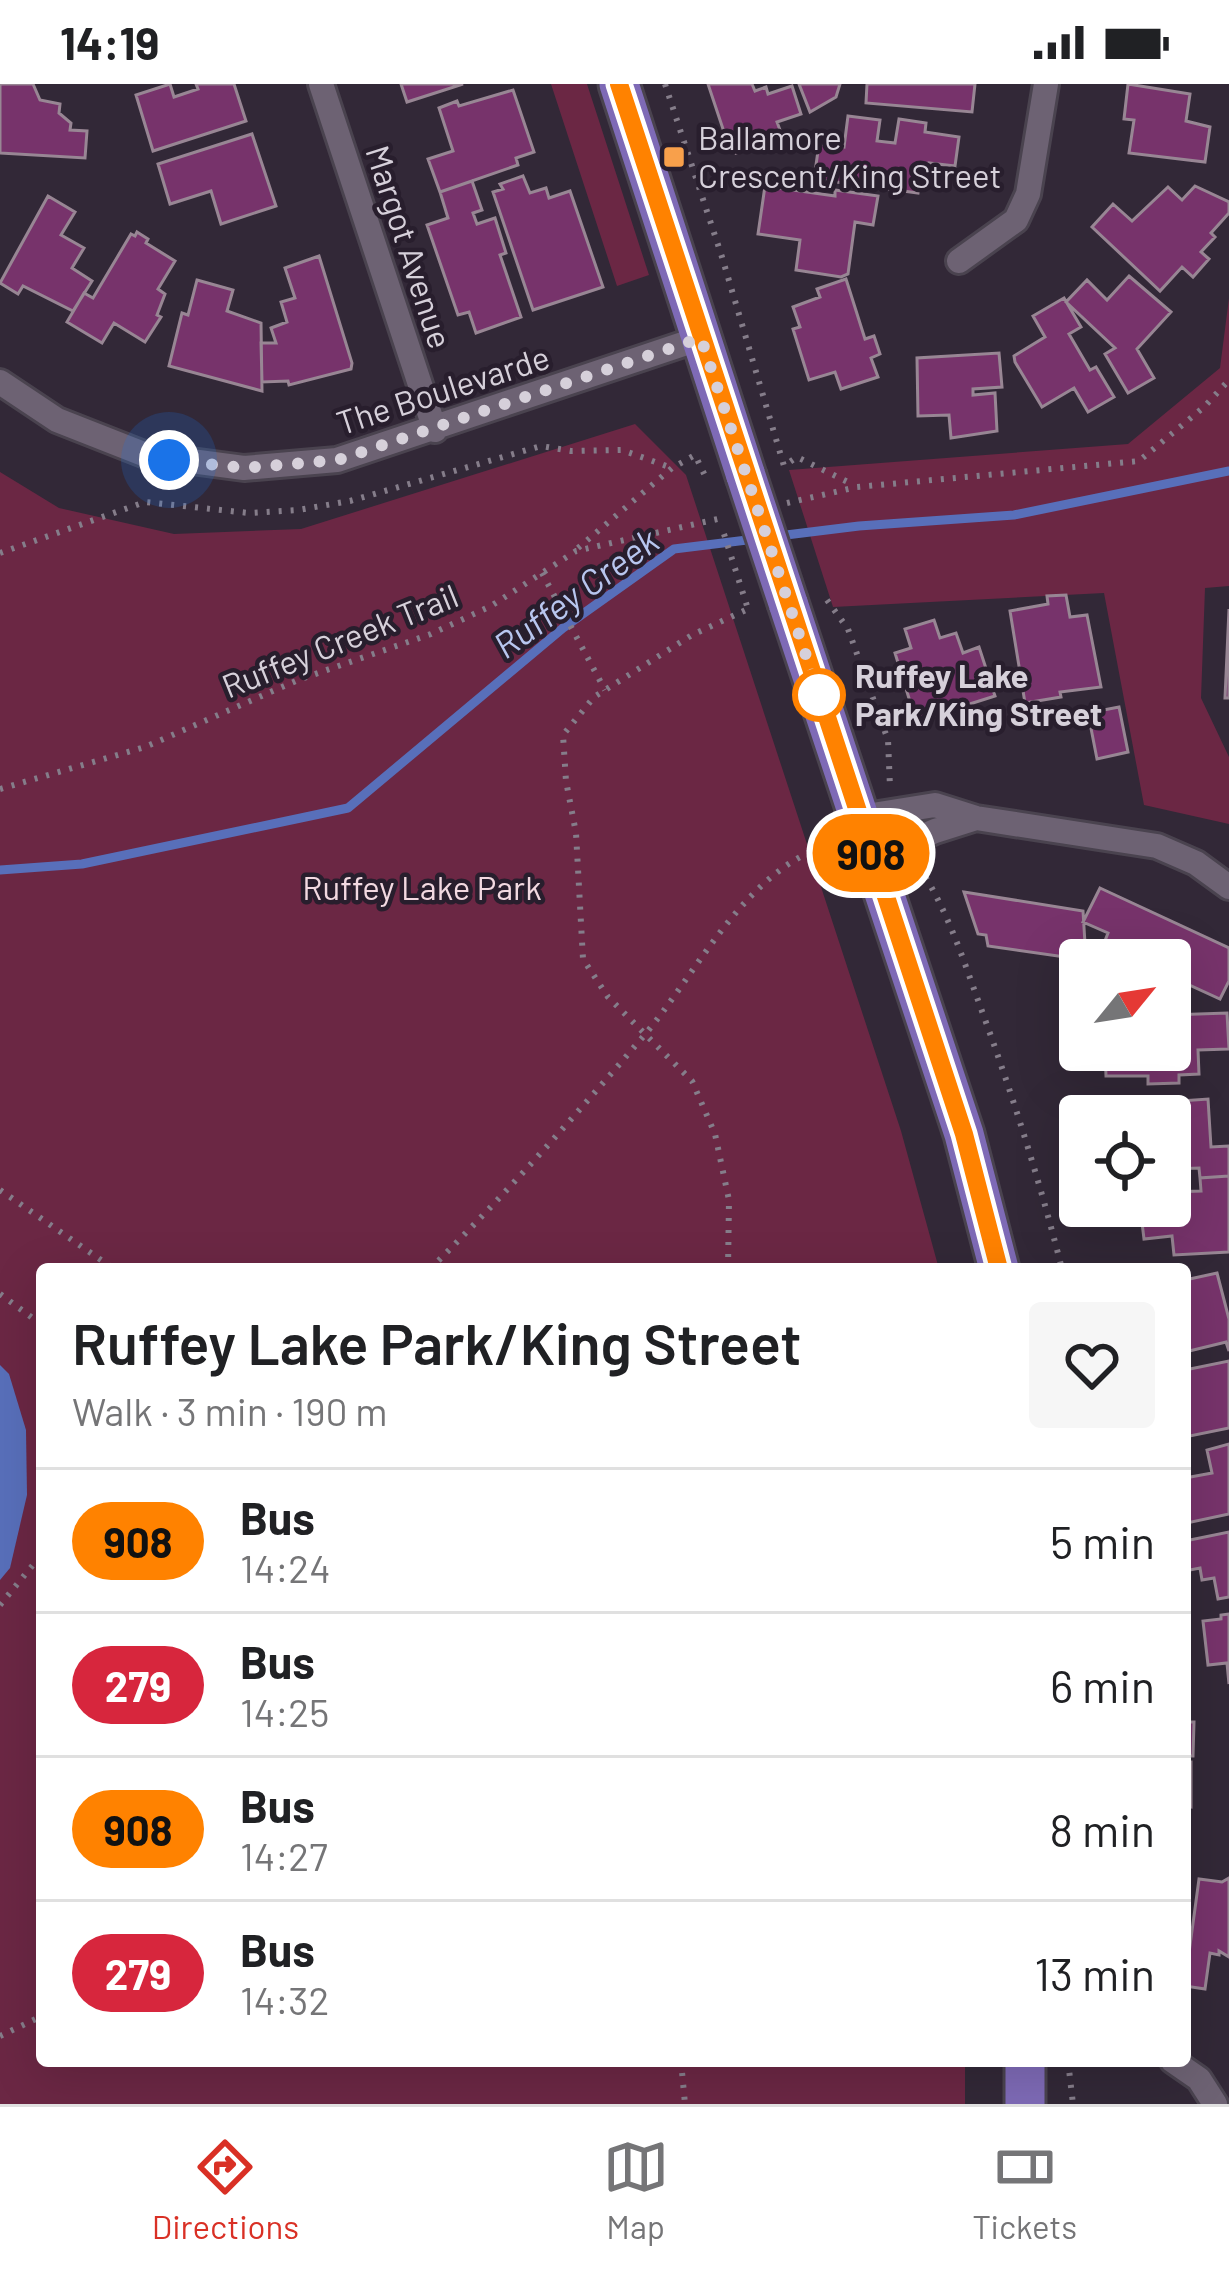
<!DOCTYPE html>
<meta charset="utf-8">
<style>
body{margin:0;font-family:Barlow,sans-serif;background:#f6f6f6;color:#202124;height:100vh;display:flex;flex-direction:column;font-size:45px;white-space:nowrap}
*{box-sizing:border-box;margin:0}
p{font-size:39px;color:#757577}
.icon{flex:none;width:66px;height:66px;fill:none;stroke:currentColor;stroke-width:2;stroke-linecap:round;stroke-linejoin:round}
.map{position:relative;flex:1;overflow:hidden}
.details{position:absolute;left:36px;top:1179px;width:1155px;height:804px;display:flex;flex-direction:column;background:#fff;border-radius:12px;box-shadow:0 12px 48px #0002}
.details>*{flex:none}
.badge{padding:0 24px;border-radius:39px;font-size:42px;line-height:78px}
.needle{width:78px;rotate:60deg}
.controls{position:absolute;left:1059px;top:855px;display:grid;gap:24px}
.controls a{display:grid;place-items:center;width:132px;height:132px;border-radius:12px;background:#fff;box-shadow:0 12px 48px #0002;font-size:60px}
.you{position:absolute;width:60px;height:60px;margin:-30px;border:9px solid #fff;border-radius:50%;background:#1a73e8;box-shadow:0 0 0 18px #1a73e833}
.map>.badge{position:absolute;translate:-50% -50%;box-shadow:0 0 0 6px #fff}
.round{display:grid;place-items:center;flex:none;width:126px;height:126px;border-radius:12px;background:#f6f6f6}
.headline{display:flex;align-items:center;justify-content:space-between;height:204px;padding:0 36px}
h1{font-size:57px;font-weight:600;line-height:90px}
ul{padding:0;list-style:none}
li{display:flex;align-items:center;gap:36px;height:144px;padding:0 36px;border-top:3px solid #e0e0e0}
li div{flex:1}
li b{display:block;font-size:45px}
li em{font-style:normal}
li .badge{min-width:132px;font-weight:700;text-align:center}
.status{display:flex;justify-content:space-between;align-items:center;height:84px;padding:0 60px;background:#fff;direction:ltr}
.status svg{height:33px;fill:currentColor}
.dock{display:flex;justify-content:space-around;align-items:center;height:168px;border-top:3px solid #e0e0e0;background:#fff;font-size:33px;color:#757577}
.dock a{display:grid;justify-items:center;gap:6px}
.dock .active{color:#d93025}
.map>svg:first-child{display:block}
.green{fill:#6b2744}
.water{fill:#586fba}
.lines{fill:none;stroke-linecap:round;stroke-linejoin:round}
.stream{stroke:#586fba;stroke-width:9}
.building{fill:#77336b;stroke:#988694;stroke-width:3}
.street-casing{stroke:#4a434f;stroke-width:30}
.primary-casing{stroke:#4a434f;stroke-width:45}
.path{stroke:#857d8a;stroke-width:6;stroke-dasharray:3 9;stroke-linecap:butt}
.street{stroke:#6d6273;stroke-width:24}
.primary{stroke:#7e6ab6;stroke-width:39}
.primary-bridge-casing{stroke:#4a434f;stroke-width:45;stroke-linecap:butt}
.path-bridge{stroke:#857d8a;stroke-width:6;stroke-dasharray:3 9;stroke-linecap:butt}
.primary-bridge{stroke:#7e6ab6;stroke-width:39}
.line-casing{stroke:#fff;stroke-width:27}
.line{stroke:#ff8200;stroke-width:18}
.walk{stroke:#d6d0da;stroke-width:12;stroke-dasharray:0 21.6}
.poi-dot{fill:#f8a04b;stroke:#281e2d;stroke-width:4.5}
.stop-dot{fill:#fff;stroke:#ff8200;stroke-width:6}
.labels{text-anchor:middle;stroke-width:9;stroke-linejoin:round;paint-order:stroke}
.poi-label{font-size:33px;fill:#d6d0da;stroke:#281e2d;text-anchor:start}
.street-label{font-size:33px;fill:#d6d0da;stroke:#281e2d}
.stop-label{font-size:33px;font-weight:bold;fill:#d6d0da;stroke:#281e2d;text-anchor:start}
.park-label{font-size:33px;fill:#f2d9e1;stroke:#281e2d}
.water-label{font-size:36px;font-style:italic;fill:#b8c6ef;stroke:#281e2d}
</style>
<div class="status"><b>14:19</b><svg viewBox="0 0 49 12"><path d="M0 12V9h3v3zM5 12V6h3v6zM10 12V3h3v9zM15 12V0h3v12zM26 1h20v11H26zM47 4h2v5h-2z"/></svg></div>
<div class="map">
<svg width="1229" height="2020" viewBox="0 0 1229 2020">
<rect width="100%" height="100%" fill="#322837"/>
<path class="green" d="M551,0H587L649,191L617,202Z
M1229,214V502L1205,504L1201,614L1229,673V740L1144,721L1104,509L833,523L789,386L1128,360L1220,284Z
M635,340L686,391L901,1047L939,1185H42V1977H965V2020H0V388L59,424L174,450L301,445Z"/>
<path class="water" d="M0,1281L9,1290L26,1346L27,1411L10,1484L0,1496Z"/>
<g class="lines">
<path class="stream" d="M778,452L859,442L1014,431L1229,387
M0,786L82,780L348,724L563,544L674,465L755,455"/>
</g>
<path class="building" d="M0,0H33L40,16L60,20L59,29L71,39L70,46L87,47L85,74L0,69Z
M170,0L174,13L198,5L196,0H234L246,37L153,67L136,11Z
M401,0H463L407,18Z
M708,0H752L755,7L766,3L768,10L792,2L801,30L777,38L780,46L774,48L777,55L736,69L734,61L729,63Z
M799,0H840L836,13L810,28Z
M867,0H975L972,28L866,19Z
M1128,0L1190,10L1186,37L1210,43L1205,78L1129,69L1134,36L1124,35Z
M513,6L534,68L516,74L518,81L440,108L428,75L453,67L439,24L457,17L459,22Z
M848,32L880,36L877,57L895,59L899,35L926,39L925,48L959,53L955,82L929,79L927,95L920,94L918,109L814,95L819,60L844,63Z
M252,50L276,122L221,140L211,107L170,120L158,80Z
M523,92L530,109L546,104L549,114L570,107L603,203L533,226L493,108L503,105L500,100Z
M472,97L482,126L473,129L477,140L495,134L506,169L500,171L521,233L476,249L469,228L458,231L427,141L448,134L440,108Z
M765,102L835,112V106L878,112L873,141L855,138L848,190L841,193L796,186L800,156L758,150Z
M1195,102L1229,118V129L1211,149L1215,153L1201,168L1209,175L1193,193L1182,183L1160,207L1092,143L1113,120L1132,137L1168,103L1182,116Z
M48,112L75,128L61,151L84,164L72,184L92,197L73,227L23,202L18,210L0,199Z
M137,148L148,155L146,159L175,177L158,205L165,210L157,231L161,233L145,258L114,239L102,259L67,238L84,209L93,214L131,150L135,152Z
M319,172L352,279L351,285L289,301L288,297L262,298L261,259H276L271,244L287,238L281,218L295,214L285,184Z
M1129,192L1171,228L1137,265L1154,294L1128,309L1105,270L1115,264L1066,218L1087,196L1107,216Z
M846,195L865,255L874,252L880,270L871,274L878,293L841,305L835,288L809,296L793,245L800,243L793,223L820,213L817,205Z
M197,196L233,206L227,227L261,239L262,307L169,282L182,229L188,231Z
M1064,214L1081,243L1069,250L1090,286L1096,283L1114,313L1088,328L1074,304L1042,323L1015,278L1014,272L1045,253L1033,232Z
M999,269L1002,303L973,305V311L995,309L997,347L951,354L949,331L918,332L917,274Z
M1066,511L1070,533L1087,531L1101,603L1060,608L1061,613L1025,619L1010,527L1048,520L1047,512Z
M1229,525V614H1225Z
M934,536L940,554L956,549L963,569L979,563L995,612L916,637L895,569L911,564L905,545Z
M1119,623L1128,668L1097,675L1088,629Z
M1100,804L1229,864V897L1220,915L1187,900L1184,906L1170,900V876H1120L1121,871L1103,862L1108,849L1083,838Z
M964,808L1083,827L1086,876L988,862L986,851L978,850Z
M1227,929L1229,965L1198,966L1199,990L1179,991V999L1148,1000V992H1106L1105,966H1170V931Z
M1208,1015L1211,1063L1229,1062V1092L1200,1094L1199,1084L1170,1085V1032H1133L1132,1023L1152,1022V1019Z
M1229,1092V1168L1174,1171L1172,1152L1144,1155L1140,1122H1170V1108L1201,1107L1200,1094Z
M1080,1101V1122H1117V1130L1083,1133L1082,1127L1071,1128L1061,1102Z
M1217,1189L1229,1235V1267L1226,1258L1185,1268V1196Z
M1229,1277V1344L1185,1353V1286Z
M1229,1360V1430L1187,1439L1185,1394L1212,1389L1207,1366Z
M1229,1448V1513L1218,1515L1214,1494L1202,1496L1200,1484L1185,1487V1457Z
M1229,1530V1600L1227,1579L1208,1581L1203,1537L1221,1535V1531Z
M1185,1638H1194L1193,1672H1185Z
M1185,1678H1191V1723L1185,1722Z
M1229,1794V1873L1219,1867V1871L1210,1869L1205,1905L1185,1902V1868L1189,1869L1199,1795L1222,1798Z"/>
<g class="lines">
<g class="street-casing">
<path id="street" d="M321,0L435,346
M959,177L1016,136L1028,110L1046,0
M0,298L57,336L146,371L244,384L337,376L701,254
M860,733L935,721L976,734L1157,762L1196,779L1229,803
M873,774L935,747L976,734
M1173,1977L1199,1995L1215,2020"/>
</g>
<g class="primary-casing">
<path id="primary" d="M619,0L746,392
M788,519L964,1050L999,1185
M1025,2020V1977"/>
</g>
<path class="path" d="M665,0L722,173L784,382L797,373L854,401
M787,419L857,403L1139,377L1204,323L1229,296
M578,464L672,384L695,371L708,398
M0,469L145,418L249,429L298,426L350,417L541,362L571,367L622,366L672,384
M542,489L605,606
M827,516L848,545L888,656L890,703
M0,705L145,663L298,596L431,550L491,522L576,467L722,434
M919,783C947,825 962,872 979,919C1011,1006 1039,1094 1062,1185
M0,1106L114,1185
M430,1185C505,1111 574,1033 642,954C698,889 744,785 833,759
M728,1185L729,1116L715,1050L692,997L608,913L583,875L576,749L566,697L563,651L594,613L692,551L748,525
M0,1210L42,1241
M0,1521L42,1470
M0,1952L42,1932
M681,1977L685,2020
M1068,1977L1073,2020"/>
<use href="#street" class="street"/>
<use href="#primary" class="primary"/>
<g class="primary-bridge-casing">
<path id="primary-bridge" d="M746,392L788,519"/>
</g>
<path class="path-bridge" d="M724,450L748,525"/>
<use href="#primary-bridge" class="primary-bridge"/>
</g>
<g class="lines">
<g class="line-casing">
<path id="line" d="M619,0L964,1050L999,1185"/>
</g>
<use href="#line" class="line"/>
<path class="walk" d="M169,376L244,384L338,376L701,254L819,611"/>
</g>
<rect class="poi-dot" x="662" y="61" width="24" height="24" rx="6"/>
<circle class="stop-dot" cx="819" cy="611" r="24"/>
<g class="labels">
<g class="poi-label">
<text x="698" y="66">Ballamore<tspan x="698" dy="38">Crescent/King Street</tspan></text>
</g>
<g class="street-label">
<text transform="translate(409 163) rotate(72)" y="12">Margot Avenue</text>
<text transform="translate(443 306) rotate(-18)" y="12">The Boulevarde</text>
<text transform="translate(340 557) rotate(-22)" y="12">Ruffey Creek Trail</text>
</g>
<g class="stop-label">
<text x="855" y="604">Ruffey Lake<tspan x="855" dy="38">Park/King Street</tspan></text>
</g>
<g class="park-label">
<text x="422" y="816">Ruffey Lake Park</text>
</g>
<g class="water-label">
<text transform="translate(576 509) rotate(-36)" y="13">Ruffey Creek</text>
</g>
</g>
</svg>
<div class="controls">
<a><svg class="needle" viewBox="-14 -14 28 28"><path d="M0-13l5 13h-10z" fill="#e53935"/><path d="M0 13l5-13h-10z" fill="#757577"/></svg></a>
<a><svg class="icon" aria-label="locate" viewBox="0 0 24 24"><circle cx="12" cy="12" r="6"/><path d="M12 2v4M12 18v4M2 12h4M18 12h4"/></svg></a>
</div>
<div class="you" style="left:169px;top:376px"></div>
<b class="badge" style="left:871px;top:769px;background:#ff8200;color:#111">908</b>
<section class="details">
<div class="headline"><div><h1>Ruffey Lake Park/King Street</h1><p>Walk · 3 min · 190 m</p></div><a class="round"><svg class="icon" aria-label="heart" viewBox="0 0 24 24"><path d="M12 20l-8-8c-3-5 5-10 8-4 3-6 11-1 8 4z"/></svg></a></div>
<ul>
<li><span class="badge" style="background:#ff8200;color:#111">908</span><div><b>Bus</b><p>14:24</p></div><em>5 min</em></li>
<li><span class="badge" style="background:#d7263d;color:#fff">279</span><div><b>Bus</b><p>14:25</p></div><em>6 min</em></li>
<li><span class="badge" style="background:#ff8200;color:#111">908</span><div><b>Bus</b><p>14:27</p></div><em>8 min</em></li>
<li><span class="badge" style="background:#d7263d;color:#fff">279</span><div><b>Bus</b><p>14:32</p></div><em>13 min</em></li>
</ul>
</section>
</div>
<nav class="dock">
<a class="active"><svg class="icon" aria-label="directions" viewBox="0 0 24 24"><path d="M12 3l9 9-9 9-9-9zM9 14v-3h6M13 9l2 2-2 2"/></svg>Directions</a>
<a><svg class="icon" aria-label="map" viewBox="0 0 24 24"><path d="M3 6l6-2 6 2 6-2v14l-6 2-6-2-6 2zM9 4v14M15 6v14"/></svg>Map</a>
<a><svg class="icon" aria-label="tickets" viewBox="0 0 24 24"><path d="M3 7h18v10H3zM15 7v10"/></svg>Tickets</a>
</nav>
